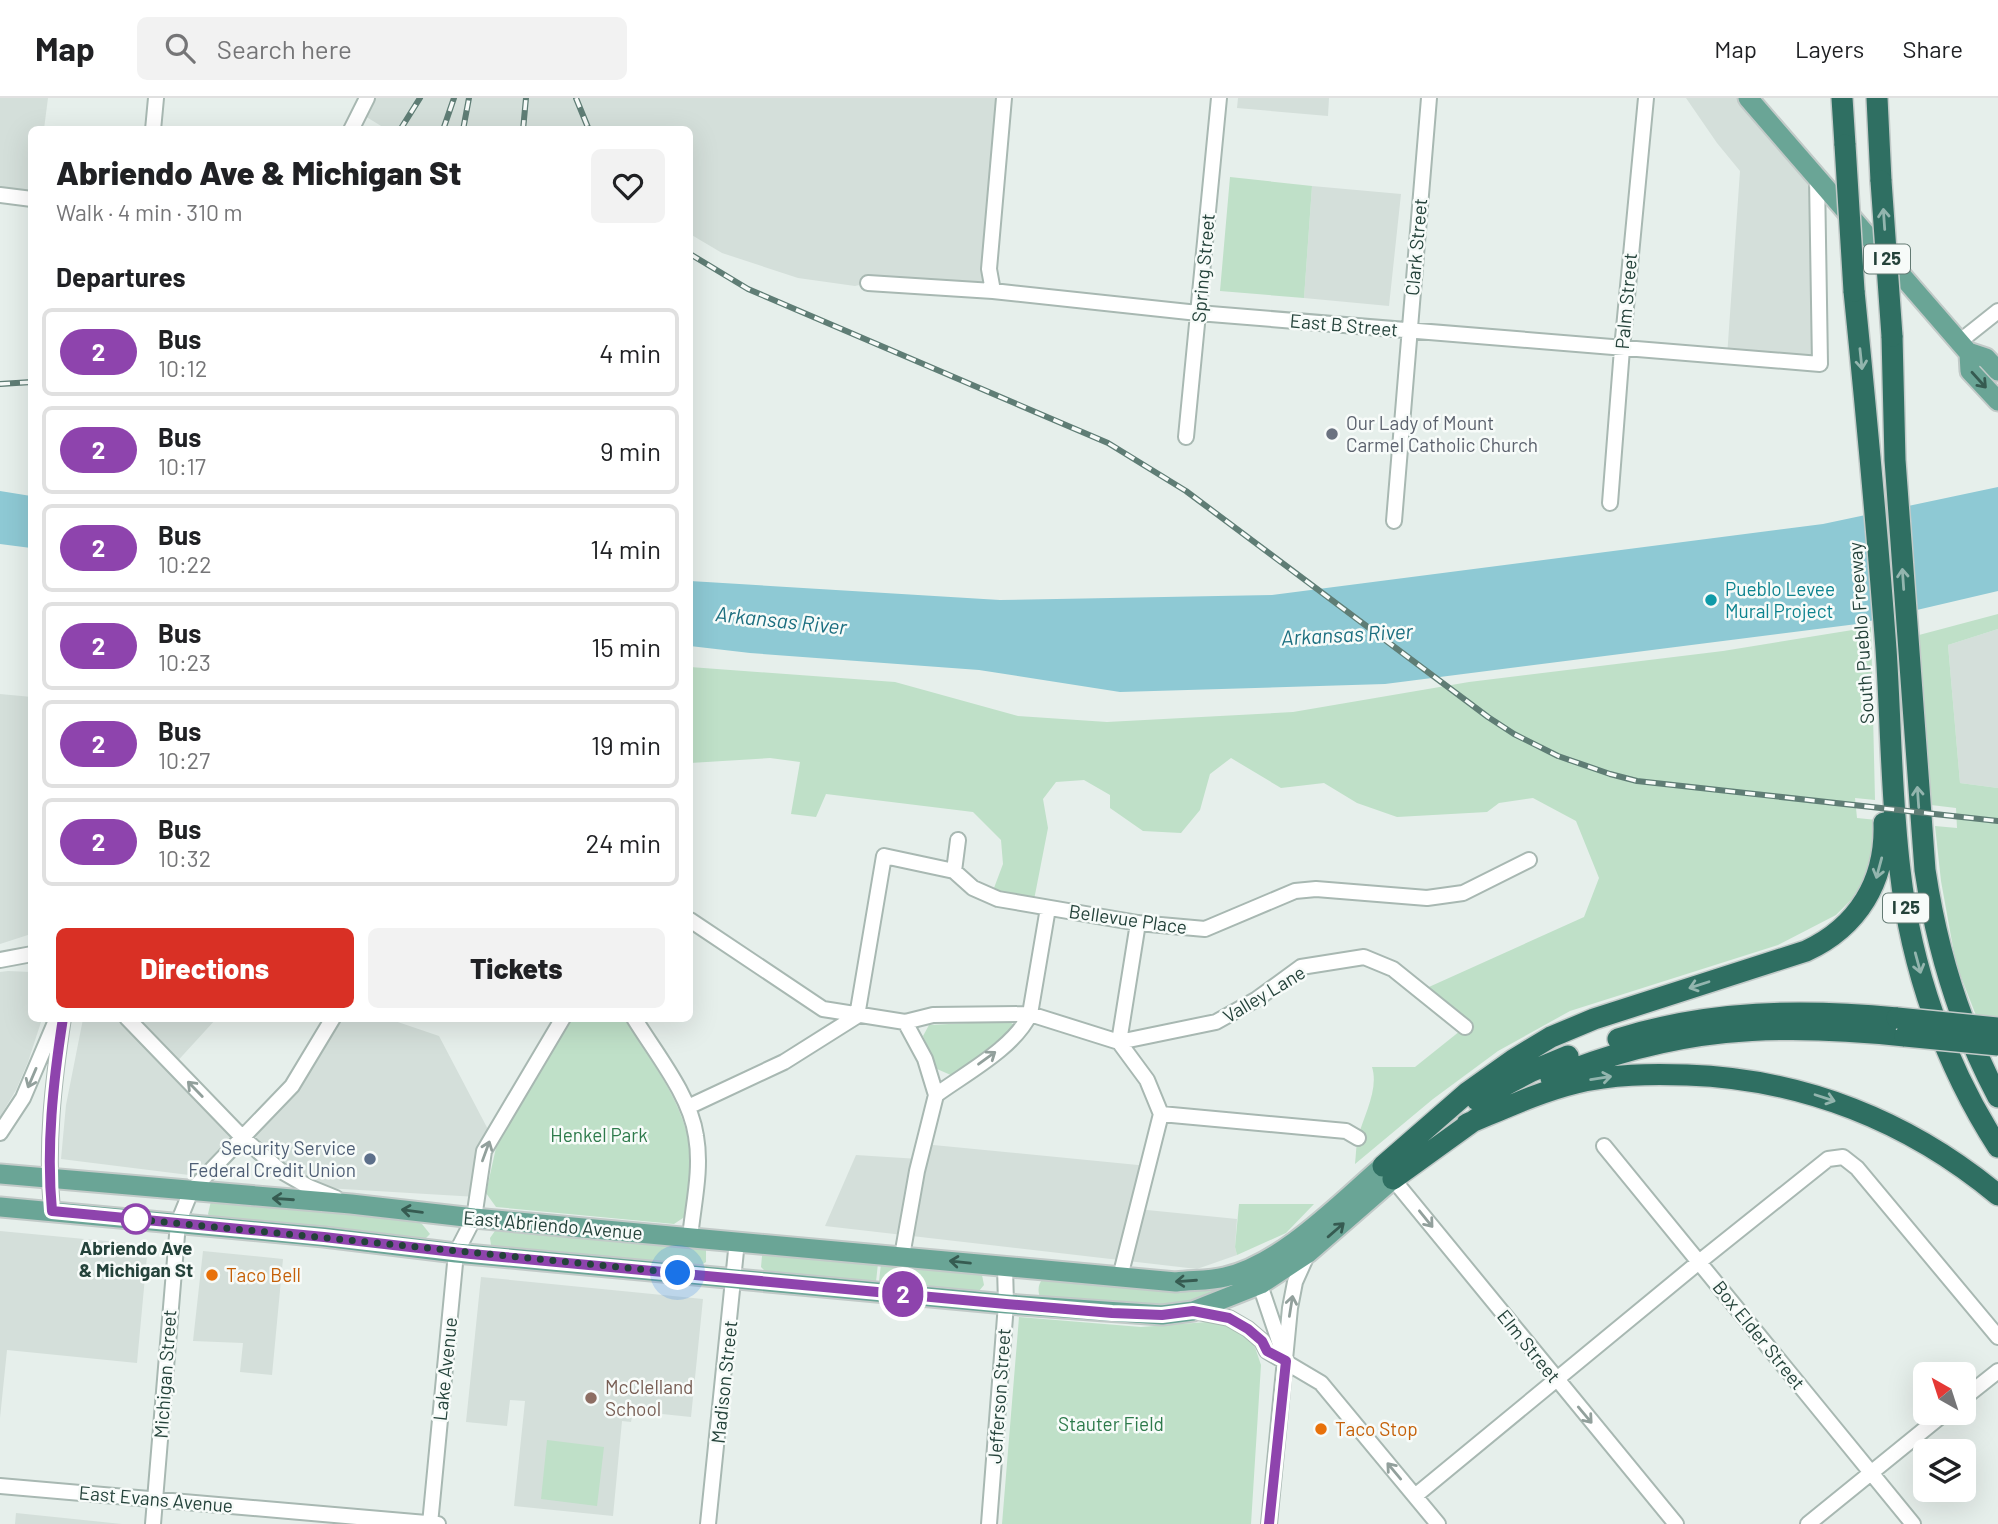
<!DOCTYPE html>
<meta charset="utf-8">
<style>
body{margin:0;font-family:Barlow,sans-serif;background:#f2f2f2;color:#202124;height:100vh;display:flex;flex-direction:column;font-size:26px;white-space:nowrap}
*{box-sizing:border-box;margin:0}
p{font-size:23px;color:#757577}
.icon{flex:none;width:38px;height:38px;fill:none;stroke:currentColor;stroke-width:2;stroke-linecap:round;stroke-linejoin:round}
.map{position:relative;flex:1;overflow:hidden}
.sheet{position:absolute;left:28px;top:28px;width:665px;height:896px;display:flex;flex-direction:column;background:#fff;border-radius:10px;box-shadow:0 7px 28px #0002}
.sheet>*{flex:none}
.badge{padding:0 14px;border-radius:23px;font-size:24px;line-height:46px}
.needle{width:46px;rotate:321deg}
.controls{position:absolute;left:1913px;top:1264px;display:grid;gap:14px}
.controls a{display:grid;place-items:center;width:63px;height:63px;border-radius:10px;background:#fff;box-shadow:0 7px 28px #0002;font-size:35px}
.you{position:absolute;width:35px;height:35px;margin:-18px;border:5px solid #fff;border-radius:50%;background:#1a73e8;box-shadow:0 0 0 10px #1a73e833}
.map>.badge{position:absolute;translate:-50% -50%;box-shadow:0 0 0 4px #fff}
h2{padding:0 28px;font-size:26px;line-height:63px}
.round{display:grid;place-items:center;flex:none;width:74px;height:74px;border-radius:10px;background:#f2f2f2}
.head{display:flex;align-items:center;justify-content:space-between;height:119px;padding:0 28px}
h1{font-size:33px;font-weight:800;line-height:52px}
.button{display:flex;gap:14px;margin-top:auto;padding:14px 28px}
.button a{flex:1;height:80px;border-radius:10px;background:#d93025;color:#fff;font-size:28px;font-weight:800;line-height:80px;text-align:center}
.button a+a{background:#f2f2f2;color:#202124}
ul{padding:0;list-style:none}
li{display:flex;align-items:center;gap:21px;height:88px;margin:0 14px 10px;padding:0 14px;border:4px solid #e0e0e0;border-radius:10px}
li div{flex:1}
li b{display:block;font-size:26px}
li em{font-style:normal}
li .badge{min-width:77px;font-weight:700;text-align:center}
header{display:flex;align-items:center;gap:42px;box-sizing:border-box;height:98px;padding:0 35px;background:#fff;border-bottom:2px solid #e0e0e0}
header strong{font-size:33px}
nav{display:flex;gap:38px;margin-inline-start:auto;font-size:24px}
.search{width:490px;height:63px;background:#f2f2f2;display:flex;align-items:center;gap:18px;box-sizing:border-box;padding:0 24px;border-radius:10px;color:#757577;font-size:26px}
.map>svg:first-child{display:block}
.built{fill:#d4dfda}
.green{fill:#bfe0c8}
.water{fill:#8ec9d4}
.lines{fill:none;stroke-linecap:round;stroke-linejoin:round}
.minor-casing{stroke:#a8b8b2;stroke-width:18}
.major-casing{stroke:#c2cac8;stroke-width:23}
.highway-casing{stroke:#c2cac8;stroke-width:24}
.minor{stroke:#fff;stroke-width:14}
.major{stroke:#6aa596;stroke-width:19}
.highway{stroke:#2f6f62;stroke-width:21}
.rail-casing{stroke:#5f7d75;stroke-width:6}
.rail{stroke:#f7fbf9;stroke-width:3.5;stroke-dasharray:10;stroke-linecap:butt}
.highway-bridge-casing{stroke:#c2cac8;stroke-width:24;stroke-linecap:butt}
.highway-bridge{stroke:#2f6f62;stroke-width:21}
.oneway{stroke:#93b5ae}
.oneway2{stroke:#365b51}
.oneway3{stroke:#92a09c}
.line-casing{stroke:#fff;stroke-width:16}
.line{stroke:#8e44ad;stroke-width:10}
.walk{stroke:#24423a;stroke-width:7;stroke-dasharray:0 12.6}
.worship-dot{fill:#6b7280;stroke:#f7fbf9;stroke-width:2.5}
.culture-dot{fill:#0f9aa8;stroke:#f7fbf9;stroke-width:2.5}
.service-dot{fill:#5c6f8a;stroke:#f7fbf9;stroke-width:2.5}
.stop-dot{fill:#fff;stroke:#8e44ad;stroke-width:3.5}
.food-dot{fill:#e8710a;stroke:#f7fbf9;stroke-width:2.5}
.education-dot{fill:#8d6e63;stroke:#f7fbf9;stroke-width:2.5}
.labels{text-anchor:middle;stroke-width:5;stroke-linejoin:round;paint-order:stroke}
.shield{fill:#f7fbf9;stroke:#637a73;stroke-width:2}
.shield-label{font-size:18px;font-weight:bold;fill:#24423a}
.street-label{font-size:19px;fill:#24423a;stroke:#f7fbf9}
.worship-label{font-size:19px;fill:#5b616d;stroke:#f7fbf9;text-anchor:start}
.culture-label{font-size:19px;fill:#0d838f;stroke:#f7fbf9;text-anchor:start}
.park-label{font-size:19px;fill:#2d7a4b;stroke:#f7fbf9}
.service-label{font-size:19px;fill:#4e5e75;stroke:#f7fbf9;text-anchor:end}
.stop-label{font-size:19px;font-weight:bold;fill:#24423a;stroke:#f7fbf9}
.food-label{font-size:19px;fill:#c56008;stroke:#f7fbf9;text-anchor:start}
.education-label{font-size:19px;fill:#785e54;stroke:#f7fbf9;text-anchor:start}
.water-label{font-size:21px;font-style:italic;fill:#1c6f80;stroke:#f7fbf9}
</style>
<header>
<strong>Map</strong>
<div class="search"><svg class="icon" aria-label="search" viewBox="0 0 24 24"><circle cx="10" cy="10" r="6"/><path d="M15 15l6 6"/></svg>Search here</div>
<nav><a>Map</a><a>Layers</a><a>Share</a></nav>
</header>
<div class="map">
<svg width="1998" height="1426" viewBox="0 0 1998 1426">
<rect width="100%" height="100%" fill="#e6efeb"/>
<path class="built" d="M0,0H48L44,31L32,32L31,101L0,97Z
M367,0H1004L993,193L868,185L855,188L798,180L722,155L690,136V32L386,31L360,15Z
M1238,0H1329L1328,18L1237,10Z
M1686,0H1748L1817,80L1820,266L1727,259L1740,73L1717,45Z
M1312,88L1401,96L1389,208L1304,200Z
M1998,531V690L1960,685L1948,547Z
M0,596L32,599L31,836L0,846Z
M8,873L31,874L32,920L42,921L28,964L16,992L0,1019V874Z
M83,921H216L173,968L243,1040L292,988L333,921H389L439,938L492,1039L477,1099L309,1089L243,1041L205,1079L61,1061L66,1007Z
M923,1046L1148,1068L1137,1111L1237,1121L1235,1149L1237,1157L1197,1171L825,1128L856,1057L919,1061Z
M0,1133L148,1147L137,1265L7,1252L0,1320Z
M203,1153L283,1161L272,1277L240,1274L243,1245L193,1243Z
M481,1179L703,1201L691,1319L633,1313L631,1324L622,1323L613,1418L514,1408L525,1303L510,1302L507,1328L466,1324Z
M16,1415L122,1426H15Z"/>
<path class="green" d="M1230,79L1312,88L1304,200L1220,193Z
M1998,516V531L1948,547L1960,685L1998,690V922L1977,920L1956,866L1941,783L1935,728L1957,730L1956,710L1931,707L1919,537Z
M1871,529L1875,702L1855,700L1857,720L1877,722L1875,753L1864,789L1836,817L1778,847L1570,913L1498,953L1433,1001L1355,1066C1356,1057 1356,1047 1358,1039C1364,1017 1379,991 1372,969H1415L1465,929L1420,893L1584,819L1599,780L1576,723L1533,700L1499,705L1487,714L1397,719L1357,705L1324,685L1281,690L1231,660L1210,676L1200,712L1181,735L1143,733L1110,710V697L1084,682L1056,684L1043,701L1048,730L1033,807L991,798L1003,766L1001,742L973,714L826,696L816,719L791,716L800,664L770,660L690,665V569L895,584L1018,618L1107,624L1293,614L1469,584L1723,553Z
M572,921H625C647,957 677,995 687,1036C694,1063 688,1091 686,1118L674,1126L496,1109L486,1095L497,1045Z
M1008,923L1016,928L953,978L937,971L923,938L929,927Z
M211,1103L412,1121L422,1126L430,1136L425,1141L212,1122L208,1116Z
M1239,1106H1314L1286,1135L1237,1157L1235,1149Z
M497,1130L706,1150V1164L700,1168L494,1148L491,1147L490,1140Z
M765,1155L878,1165L876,1184L766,1174L761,1169L762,1158Z
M881,1166L978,1176L982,1177L984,1187L979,1193L879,1183Z
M1043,1181C1105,1187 1173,1199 1231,1186L1232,1189L1198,1202L1157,1208L1041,1200C1037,1195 1038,1185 1043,1181Z
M1019,1219L1141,1229L1220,1223L1236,1230L1253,1243L1261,1267L1251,1426H1002Z
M547,1342L604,1349L597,1408L541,1401Z"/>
<path class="water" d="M1998,389V493L1857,526L1385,586L1120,594L979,572L750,555L690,548V483L1000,502L1272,497L1823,426Z
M0,393L31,398V450L0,446Z"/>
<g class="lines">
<g class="minor-casing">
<path id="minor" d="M153,32L156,0
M351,32L367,0
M0,97L32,101
M868,185L993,193L1198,215L1820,266L1817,80
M993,193L989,171L1004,0
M1959,244L1998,213
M1186,339L1219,0
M1610,405L1622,251L1646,0
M1394,423L1429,0
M954,773L958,742
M690,822L823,911L905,924L933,917L1030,916L1119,944L1147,982L1161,1016L1120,1179
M1138,825L1119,944L1216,924L1257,901L1301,869L1364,859L1393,871L1465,929
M0,862L32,856
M127,920L243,1040L281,1073L309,1089L336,1100
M634,920C656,956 690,997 696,1038C702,1072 693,1107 690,1140
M936,997C966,975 1014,950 1030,916L1048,810
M688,1009L784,964L857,918L884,758L954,773L973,790L998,801L1138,825L1205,831L1295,793L1316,791L1427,800L1463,795L1529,762
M1161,1016L1346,1033L1358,1040
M0,1035L23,1000L57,920
M1604,1048L1913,1426
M1388,1075L1676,1426
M52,1113C46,1048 53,985 63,920
M902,1158L917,1073L936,997L925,961L905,924
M1257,1178L1283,1255
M1193,1213L1229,1220L1248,1231L1262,1243L1267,1253L1321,1285L1438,1426
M1964,1300L1998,1273
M0,1388L438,1426
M1415,1398L1699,1164L1828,1061L1843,1059L1857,1070L1998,1239
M153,1426L178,1125L191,1093L292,988L333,920
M430,1426L456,1155L474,1120L484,1053L563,920
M708,1426L737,1143
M989,1426L1006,1206L1005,1169
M1269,1426L1290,1210L1295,1184L1308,1155
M1808,1426L1946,1314"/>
</g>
<g class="major-casing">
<path id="major" d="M1748,0L1968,254L1986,260L1998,273
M1969,256L1970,273L1998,303
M0,1076L351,1106L474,1120L1176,1184C1192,1182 1209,1183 1225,1179C1282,1166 1339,1106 1383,1068
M0,1109L324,1139L456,1155L1006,1206L1162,1217L1193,1213L1261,1186L1308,1155L1393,1081"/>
</g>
<g class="highway-casing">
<path id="highway" d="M1842,0L1845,47
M1877,0L1881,83
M1854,193C1866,312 1877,431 1886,551C1891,625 1891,699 1900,772C1911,870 1945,967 1998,1049
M1892,238L1895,362L1925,772C1937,852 1960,928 1998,999
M1618,941C1710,912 1803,911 1897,920
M1551,980C1673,929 1775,924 1905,938
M1477,1002L1532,973L1568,958
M1467,1026C1503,1011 1539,994 1576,985C1613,976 1650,976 1687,977C1803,981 1909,1023 1998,1097
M1383,1068L1468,994L1513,962L1551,939L1594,921L1806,853C1858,829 1886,783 1884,725
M1393,1081L1479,1019"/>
</g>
<use href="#minor" class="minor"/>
<use href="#major" class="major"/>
<use href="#highway" class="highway"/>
<g class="rail-casing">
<path id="rail" d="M576,0L589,32
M400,32L420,0
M443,32L454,0
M463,32L469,0
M523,32L526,0
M690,156L748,191L1108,345L1186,393L1488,619L1514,636L1558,658L1610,676L1637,683L1998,723
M0,286L32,284"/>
</g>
<use href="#rail" class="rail"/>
<g class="highway-bridge-casing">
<path id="highway-bridge" d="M1845,47L1854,193
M1881,83L1892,238
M1897,920L1998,930
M1905,938L1998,947"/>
</g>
<use href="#highway-bridge" class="highway-bridge"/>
</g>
<defs><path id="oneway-shaft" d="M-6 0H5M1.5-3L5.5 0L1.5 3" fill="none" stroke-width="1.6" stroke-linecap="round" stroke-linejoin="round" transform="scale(1.75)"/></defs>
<g class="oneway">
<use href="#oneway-shaft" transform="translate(1884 121) rotate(-94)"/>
<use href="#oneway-shaft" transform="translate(1861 261) rotate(84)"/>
<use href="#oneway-shaft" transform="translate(1903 481) rotate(-94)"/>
<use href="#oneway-shaft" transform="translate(1918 699) rotate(-94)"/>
<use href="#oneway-shaft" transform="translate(1879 770) rotate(105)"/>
<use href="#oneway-shaft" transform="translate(1918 865) rotate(75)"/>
<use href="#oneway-shaft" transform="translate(1699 887) rotate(162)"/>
<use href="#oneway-shaft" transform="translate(1601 980) rotate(-9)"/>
<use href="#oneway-shaft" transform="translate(1825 1000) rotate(18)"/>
</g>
<g class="oneway2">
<use href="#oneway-shaft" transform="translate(1979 282) rotate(48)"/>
<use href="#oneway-shaft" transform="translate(283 1101) rotate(-176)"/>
<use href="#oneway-shaft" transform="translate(412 1113) rotate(-173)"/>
<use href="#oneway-shaft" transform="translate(1336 1132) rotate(-41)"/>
<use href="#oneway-shaft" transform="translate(960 1164) rotate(-174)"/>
<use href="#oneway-shaft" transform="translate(1186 1183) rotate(176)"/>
</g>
<g class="oneway3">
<use href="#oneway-shaft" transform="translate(987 960) rotate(-36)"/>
<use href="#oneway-shaft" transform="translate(32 980) rotate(113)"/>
<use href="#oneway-shaft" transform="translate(195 991) rotate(-134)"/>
<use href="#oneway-shaft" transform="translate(486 1053) rotate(-70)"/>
<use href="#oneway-shaft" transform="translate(1426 1121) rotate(51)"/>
<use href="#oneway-shaft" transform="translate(1291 1208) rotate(-81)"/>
<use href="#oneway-shaft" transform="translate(1585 1317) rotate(50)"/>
<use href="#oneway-shaft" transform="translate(1394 1373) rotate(-130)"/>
</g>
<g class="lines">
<g class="line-casing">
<path id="line" d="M63,920C53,985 46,1049 52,1113L324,1139L471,1156L1006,1206L1112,1215L1162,1217L1193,1213L1229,1220L1248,1231L1262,1243L1267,1253L1286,1263L1269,1426"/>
</g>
<use href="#line" class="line"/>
<path class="walk" d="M136,1121L125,1120L678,1175"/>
</g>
<circle class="worship-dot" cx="1332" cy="336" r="7"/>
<circle class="culture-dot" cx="1711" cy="502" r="7"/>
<circle class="service-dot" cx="370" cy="1061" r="7"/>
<circle class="stop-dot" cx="136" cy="1121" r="14"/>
<g class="food-dot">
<circle cx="212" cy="1177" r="7"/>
<circle cx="1321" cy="1331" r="7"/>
</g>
<circle class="education-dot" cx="591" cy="1300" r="7"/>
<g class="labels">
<g class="shield">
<rect x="1864" y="146.5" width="46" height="29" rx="5"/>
<rect x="1883" y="795.5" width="46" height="29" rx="5"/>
</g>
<g class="shield-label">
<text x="1887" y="167">I 25</text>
<text x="1906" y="816">I 25</text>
</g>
<g class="street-label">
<text transform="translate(1416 149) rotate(-85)" y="7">Clark Street</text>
<text transform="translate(1203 170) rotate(-85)" y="7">Spring Street</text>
<text transform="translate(1626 203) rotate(-85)" y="7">Palm Street</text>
<text transform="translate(1344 227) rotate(5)" y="7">East B Street</text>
<text transform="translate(1861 535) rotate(-94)" y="7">South Pueblo Freeway</text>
<text transform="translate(1128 821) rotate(8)" y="7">Bellevue Place</text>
<text transform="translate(1264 896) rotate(-31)" y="7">Valley Lane</text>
<text transform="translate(553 1127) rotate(5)" y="7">East Abriendo Avenue</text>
<text transform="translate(1759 1237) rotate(51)" y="7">Box Elder Street</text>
<text transform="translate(1529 1248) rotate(51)" y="7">Elm Street</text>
<text transform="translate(445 1271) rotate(-84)" y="7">Lake Avenue</text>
<text transform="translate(165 1276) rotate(-86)" y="7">Michigan Street</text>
<text transform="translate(724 1284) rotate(-84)" y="7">Madison Street</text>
<text transform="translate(999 1298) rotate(-86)" y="7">Jefferson Street</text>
<text transform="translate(156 1401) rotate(5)" y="7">East Evans Avenue</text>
</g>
<g class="worship-label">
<text x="1346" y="332">Our Lady of Mount<tspan x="1346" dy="22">Carmel Catholic Church</tspan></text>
</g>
<g class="culture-label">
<text x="1725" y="498">Pueblo Levee<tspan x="1725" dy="22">Mural Project</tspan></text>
</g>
<g class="park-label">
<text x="599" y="1044">Henkel Park</text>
<text x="1111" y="1333">Stauter Field</text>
</g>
<g class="service-label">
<text x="356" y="1057">Security Service<tspan x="356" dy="22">Federal Credit Union</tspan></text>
</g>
<g class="stop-label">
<text x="136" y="1157">Abriendo Ave<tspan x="136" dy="22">&amp; Michigan St</tspan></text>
</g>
<g class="food-label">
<text x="226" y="1184">Taco Bell</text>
<text x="1335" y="1338">Taco Stop</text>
</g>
<g class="education-label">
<text x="605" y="1296">McClelland<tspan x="605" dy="22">School</tspan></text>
</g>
<g class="water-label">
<text transform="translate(781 523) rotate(6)" y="7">Arkansas River</text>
<text transform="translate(1347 537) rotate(-3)" y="7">Arkansas River</text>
</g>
</g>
</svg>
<div class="controls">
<a><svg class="needle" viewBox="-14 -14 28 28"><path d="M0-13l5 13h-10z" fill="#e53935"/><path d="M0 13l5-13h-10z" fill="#757577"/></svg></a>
<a><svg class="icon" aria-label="layers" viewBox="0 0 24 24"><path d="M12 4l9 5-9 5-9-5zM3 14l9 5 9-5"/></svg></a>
</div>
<div class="you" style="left:678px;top:1175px"></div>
<b class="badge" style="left:903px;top:1196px;background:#8e44ad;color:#fff">2</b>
<section class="sheet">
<div class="head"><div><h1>Abriendo Ave &amp; Michigan St</h1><p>Walk · 4 min · 310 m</p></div><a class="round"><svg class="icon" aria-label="heart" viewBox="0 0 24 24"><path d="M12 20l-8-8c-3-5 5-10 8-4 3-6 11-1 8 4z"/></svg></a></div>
<h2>Departures</h2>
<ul>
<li><span class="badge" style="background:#8e44ad;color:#fff">2</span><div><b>Bus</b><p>10:12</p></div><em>4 min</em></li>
<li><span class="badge" style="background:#8e44ad;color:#fff">2</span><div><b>Bus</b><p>10:17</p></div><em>9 min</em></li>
<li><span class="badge" style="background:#8e44ad;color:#fff">2</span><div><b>Bus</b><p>10:22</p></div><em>14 min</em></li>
<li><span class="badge" style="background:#8e44ad;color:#fff">2</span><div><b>Bus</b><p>10:23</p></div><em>15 min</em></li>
<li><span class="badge" style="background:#8e44ad;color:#fff">2</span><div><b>Bus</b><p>10:27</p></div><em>19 min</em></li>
<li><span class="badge" style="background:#8e44ad;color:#fff">2</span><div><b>Bus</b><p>10:32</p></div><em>24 min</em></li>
</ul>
<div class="button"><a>Directions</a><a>Tickets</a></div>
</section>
</div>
